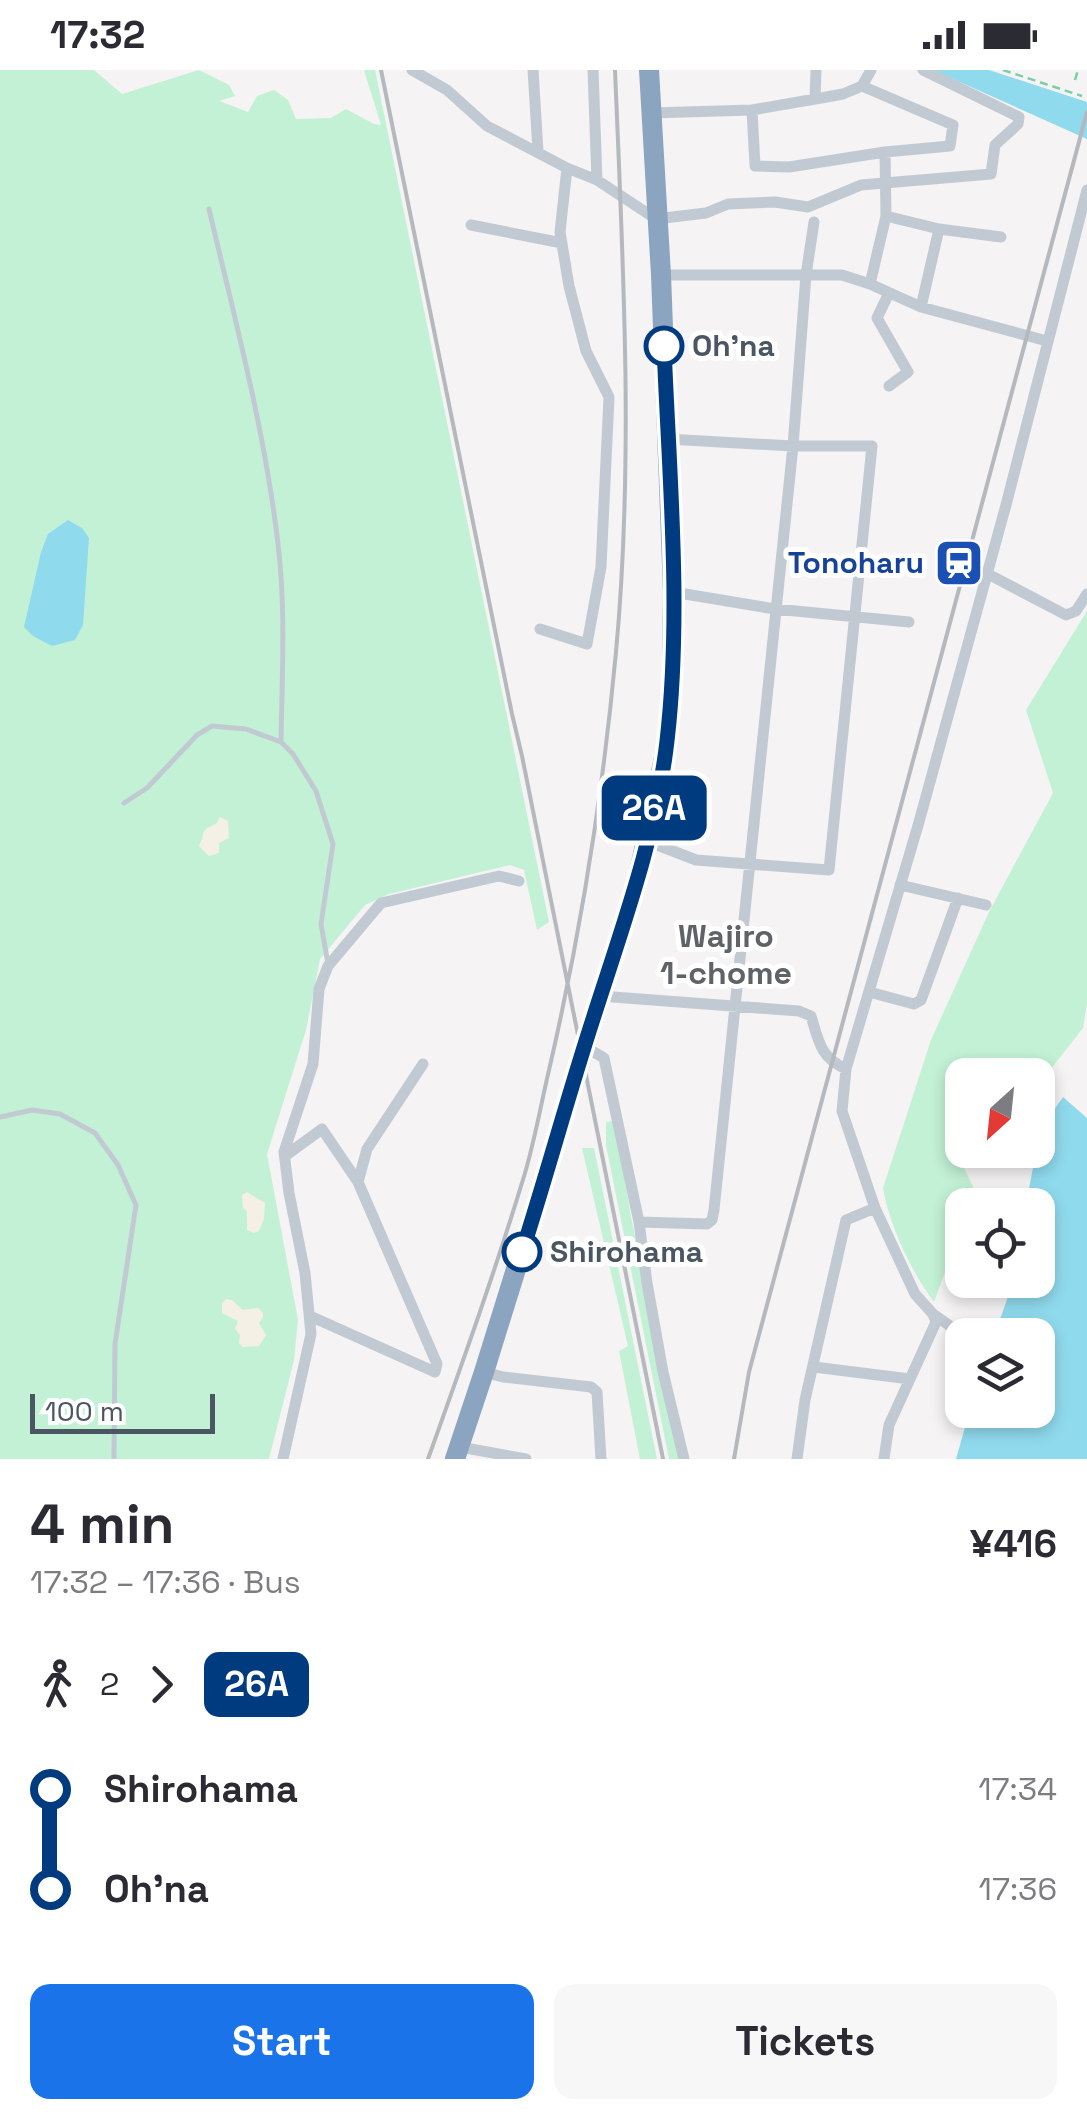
<!DOCTYPE html>
<meta charset="utf-8">
<style>
body{margin:0;font-family:"Space Grotesk",sans-serif;background:#f7f7f7;color:#2b2b33;height:100vh;display:flex;flex-direction:column;font-size:38px;white-space:nowrap}
*{box-sizing:border-box;margin:0}
p{font-size:32px;color:#7c7c81}
.icon{flex:none;width:55px;height:55px;fill:none;stroke:currentColor;stroke-width:2;stroke-linecap:round;stroke-linejoin:round}
.map{position:relative;height:1389px;overflow:hidden}
.details{display:flex;flex-direction:column;background:#fff;flex:1}
.details>*{flex:none}
.badge{padding:0 20px;border-radius:15px;font-size:35px;line-height:65px}
.needle{width:65px;rotate:207deg}
.buttons{position:absolute;left:945px;top:988px;display:grid;gap:20px}
.buttons a{display:grid;place-items:center;width:110px;height:110px;border-radius:20px;background:#fff;box-shadow:0 5px 15px #0003;font-size:50px}
.scale{position:absolute;left:30px;bottom:25px;width:185px;box-sizing:border-box;padding-left:10px;border:5px solid #4a5661;border-top:0;font-size:28px;line-height:35px;white-space:nowrap;color:#4a5661;-webkit-text-stroke:8px #fff;paint-order:stroke}
.map>.badge{position:absolute;translate:-50% -50%;box-shadow:0 0 0 5px #fff}
.legs{display:flex;align-items:center;gap:15px;height:110px;padding:0 30px;font-size:32px}
.legs p{margin-inline-start:auto}
.summary{display:flex;align-items:center;justify-content:space-between;height:170px;padding:0 30px}
h1{font-size:55px;font-weight:700;line-height:75px}
.primary-button{display:flex;gap:20px;margin-top:auto;padding:20px 30px}
.primary-button a{flex:1;height:115px;border-radius:20px;background:#1a73e8;color:#fff;font-size:40px;font-weight:700;line-height:115px;text-align:center}
.primary-button a+a{background:#f7f7f7;color:#2b2b33}
ul{padding:0 30px;list-style:none}
li{display:flex;align-items:center;gap:35px;height:100px;font-size:38px}
li i{display:grid;place-items:center;width:15px;height:100%;margin:0 12px;background:currentColor}
li i::after{content:'';width:25px;height:25px;margin:-12px;border:8px solid;border-radius:50%;background:#fff}
li p{margin-inline-start:auto}
li:first-child i{background:linear-gradient(#0000 50%,currentColor 0)}
li:last-child i{background:linear-gradient(currentColor 50%,#0000 0)}
.status{display:flex;justify-content:space-between;align-items:center;height:70px;padding:0 50px;background:#fff;direction:ltr}
.status svg{height:28px;fill:currentColor}
.map>svg:first-child{display:block}
.green{fill:#c3f1d5}
.sand{fill:#f5f0e5}
.water{fill:#90daee}
.lines{fill:none;stroke-linecap:round;stroke-linejoin:round}
.path{stroke:#7ad0a6;stroke-width:2.5;stroke-dasharray:8 5;stroke-linecap:butt}
.lane{stroke:#c1cad2;stroke-width:5}
.street{stroke:#c1cad2;stroke-width:11}
.highway{stroke:#8ba5c1;stroke-width:20}
.rail{stroke:#b5b8bd;stroke-width:4}
.line-1-casing{stroke:#fff;stroke-width:22}
.line-1{stroke:#003b80;stroke-width:15}
.stop-1-dot{fill:#fff;stroke:#003b80;stroke-width:5}
.labels{text-anchor:middle;stroke-width:10;stroke-linejoin:round;paint-order:stroke}
.stop-label{font-size:30px;font-weight:bold;fill:#4a5661;stroke:#fff;text-anchor:start}
.transit-label{font-size:30px;font-weight:bold;fill:#164399;stroke:#fff;text-anchor:end}
.neighbourhood-label{font-size:32px;font-weight:bold;fill:#5f6368;stroke:#fff}
</style>
<div class="status"><b>17:32</b><svg viewBox="0 0 49 12"><path d="M0 12V9h3v3zM5 12V6h3v6zM10 12V3h3v9zM15 12V0h3v12zM26 1h20v11H26zM47 4h2v5h-2z"/></svg></div>
<div class="map">
<svg width="1087" height="1389" viewBox="0 0 1087 1389">
<rect width="100%" height="100%" fill="#f5f3f3"/>
<path class="green" d="M0,0H94L122,24L199,0L229,15L235,26L219,31L248,42L257,26L274,20L288,30L296,49L331,48L346,39L374,54L381,55L364,0H375L549,852L537,860L524,800L510,795L389,824L365,835L320,889L306,960L267,1084L298,1250L294,1290L269,1389H0Z
M1087,541V933L1083,958L1043,1009L1038,1020V1005H962L963,1096L982,1135H962V1172H956L934,1232C912,1203 889,1155 883,1118L931,970L989,842L1053,723L1026,640Z
M615,1051L631,1147L682,1389H669L606,1075V1052Z
M582,1078H594L657,1389H640L619,1281L628,1276Z"/>
<path class="sand" d="M220,747L228,751L229,768L219,773V783L209,786L199,776C206,763 199,760 216,754Z
M247,1122L265,1133L264,1149L259,1161L254,1163L247,1160V1141L243,1138L242,1125Z
M226,1229L232,1230L243,1240L258,1238L263,1243V1247L259,1253L266,1265L259,1276L243,1277L239,1273L240,1265L235,1259L238,1251L222,1243V1233Z"/>
<path class="water" d="M933,0H989L1087,32V69Z
M68,450L82,458L89,468L83,555L75,570L52,576L33,566L24,557L41,482L48,464Z
M1063,1027L1087,1048V1389H956L970,1340H1038V1265H997L999,1252L1014,1210H1038V1135H1026L1040,1060Z"/>
<g class="lines">
<path class="path" d="M1003,0L1082,26
M1075,10L1078,0"/>
<path class="lane" d="M209,139C235,250 265,361 278,474C286,540 282,607 281,672
M124,733L147,718L197,665L212,656L246,659L281,672L293,684L316,721L333,774L321,854L328,894
M0,1047L32,1040L60,1044L95,1063L118,1095L136,1135L115,1274L114,1389"/>
<path class="street" d="M412,0L447,20L487,56L567,98L597,110L656,149L706,143L728,134L775,132L808,137L861,115L991,104L995,75L1018,54L1019,47L923,0
M533,0L538,81
M593,0L597,110
M815,29L816,0
M752,40L755,96L789,97L885,82L950,76L953,55L862,16
M651,43L752,40L821,28L843,24L862,16L871,0
M886,146L939,159L1001,167
M471,155L562,173
M661,205H842L870,214L921,237L1047,271
M870,214L886,146L885,82
M889,223L877,248L908,302L889,316
M921,237L939,159
M986,503L1066,545L1076,541L1087,524
M673,522L775,539L909,552
M540,559L587,574L601,497L609,327L586,281L569,216L560,162L567,98
M647,771L696,790L829,800L872,376H793L667,369
M900,815L986,835
M869,922L914,934L921,930L958,828
M600,926L799,941L811,946C819,972 820,987 846,999
M584,976L604,988L639,1152L647,1213L663,1302L684,1389
M285,1086L322,1059L358,1112L437,1294L435,1302L310,1246
M358,1112L367,1079L423,994
M639,1152L707,1154L712,1150L714,1140L793,376L806,205L814,152
M963,1265L933,1244L915,1224L875,1138L842,1041L846,999L919,752L1006,435L1087,120
M814,1297L910,1309
M484,1302L503,1307L591,1317L597,1322L601,1389
M460,1377L526,1389
M283,1389L311,1264L305,1203L289,1123L284,1082L313,994L319,919L328,896L381,833L499,806L519,811
M797,1389L805,1330L846,1150L875,1138
M884,1389L889,1355L936,1252L933,1244"/>
<path class="highway" d="M455,1389L484,1302L638,807L667,674L672,617L673,522L661,205L649,0"/>
<path class="rail" d="M381,0L512,644L522,686L663,1389
M428,1389C462,1294 496,1199 525,1103C535,1069 541,1034 549,1000C581,862 603,722 616,582C634,388 623,194 615,0
M734,1389L749,1302L1087,42"/>
</g>
<g class="lines">
<g class="line-1-casing">
<path id="line-1" d="M522,1182C547,1104 568,1026 593,949C622,858 656,766 667,671C682,542 669,405 664,276"/>
</g>
<use href="#line-1" class="line-1"/>
</g>
<defs>
<g id="station-square" transform="scale(2.5)"><rect x="-9" y="-9" width="18" height="18" rx="4" fill="#1a4fb4" stroke="#fff"/><path d="M-3-6H3Q5-6 5-4V2Q5 4 3 4L4.5 6H3L1.5 4h-3L-3 6H-4.5L-3 4Q-5 4-5 2V-4Q-5-6-3-6ZM-3.5-4v3h7v-3ZM-3.5 1v1.5H-2V1ZM2 1v1.5H3.5V1Z" fill="#fff"/></g>
</defs>
<g fill-rule="evenodd">
<use href="#station-square" x="959" y="493"/>
</g>
<g class="stop-1-dot">
<circle cx="664" cy="276" r="18"/>
<circle cx="522" cy="1182" r="18"/>
</g>
<g class="labels">
<g class="stop-label">
<text x="692" y="286">Oh'na</text>
<text x="550" y="1192">Shirohama</text>
</g>
<g class="transit-label">
<text x="924" y="503">Tonoharu</text>
</g>
<g class="neighbourhood-label">
<text x="726" y="877">Wajiro<tspan x="726" dy="37">1-chome</tspan></text>
</g>
</g>
</svg>
<div class="buttons">
<a><svg class="needle" viewBox="-14 -14 28 28"><path d="M0-13l5 13h-10z" fill="#e53935"/><path d="M0 13l5-13h-10z" fill="#7c7c81"/></svg></a>
<a><svg class="icon" aria-label="locate" viewBox="0 0 24 24"><circle cx="12" cy="12" r="6"/><path d="M12 2v4M12 18v4M2 12h4M18 12h4"/></svg></a>
<a><svg class="icon" aria-label="layers" viewBox="0 0 24 24"><path d="M12 4l9 5-9 5-9-5zM3 14l9 5 9-5"/></svg></a>
</div>
<div class="scale">100 m</div>
<b class="badge" style="left:654px;top:738px;background:#003b80;color:#fff">26A</b>
</div>
<section class="details">
<div class="summary"><div><h1>4 min</h1><p>17:32 – 17:36 · Bus</p></div><b>¥416</b></div>
<div class="legs"><svg class="icon" aria-label="walk" viewBox="0 0 24 24"><circle cx="13" cy="4" r="2"/><path d="M13 8l-2 6 4 7M11 14l-3 7M7 12l3-4h3l4 4"/></svg>2<svg class="icon" aria-label="forward" viewBox="0 0 24 24"><path d="M9 5l7 7-7 7"/></svg><b class="badge" style="background:#003b80;color:#fff">26A</b></div>
<ul>
<li><i style="color:#003b80"></i><b>Shirohama</b><p>17:34</p></li>
<li><i style="color:#003b80"></i><b>Oh'na</b><p>17:36</p></li>
</ul>
<div class="primary-button"><a>Start</a><a>Tickets</a></div>
</section>
